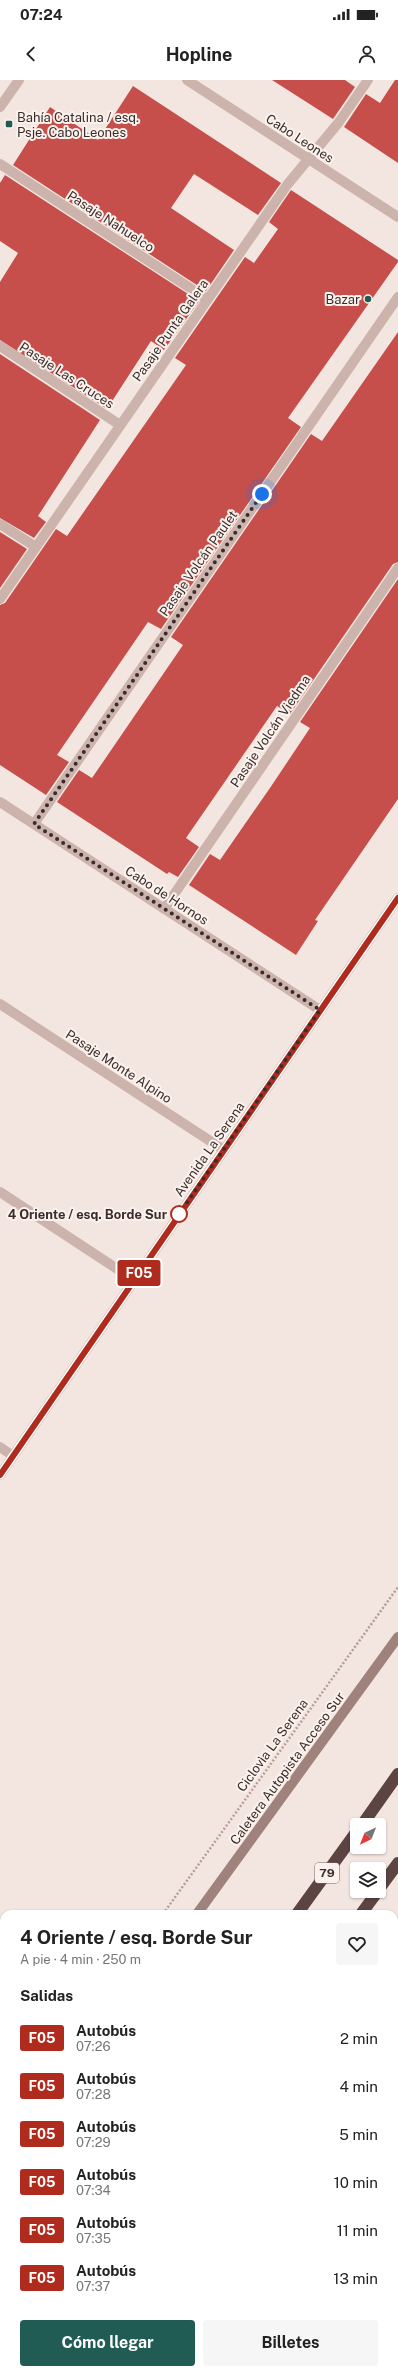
<!DOCTYPE html>
<html lang="es">
<meta charset="utf-8">
<style>
body{margin:0;font-family:"Public Sans",sans-serif;background:#f6f6f6;color:#222;height:100vh;display:flex;flex-direction:column;font-size:15px;white-space:nowrap}
*{box-sizing:border-box;margin:0}
p{font-size:13px;color:#767676}
.icon{flex:none;width:22px;height:22px;fill:none;stroke:currentColor;stroke-width:2;stroke-linecap:round;stroke-linejoin:round}
.map{position:relative;flex:1;overflow:hidden}
.sheet{position:absolute;left:0px;top:1830px;width:398px;height:464px;display:flex;flex-direction:column;background:#fff;border-radius:12px 12px 0 0;box-shadow:0 1px 3px #0004}
.sheet>*{flex:none}
.badge{padding:0 8px;border-radius:3px;font-size:14px;line-height:26px}
.needle{width:26px;rotate:223deg}
.controls{position:absolute;left:350px;top:1738px;display:grid;gap:8px}
.controls a{display:grid;place-items:center;width:36px;height:36px;border-radius:4px;background:#fff;box-shadow:0 1px 3px #0004;font-size:20px}
.you{position:absolute;width:20px;height:20px;margin:-10px;border:3px solid #fff;border-radius:50%;background:#1a73e8;box-shadow:0 0 0 6px #1a73e833}
.map>.badge{position:absolute;translate:-50% -50%;box-shadow:0 0 0 2px #fff}
h2{padding:0 20px;font-size:15px;line-height:36px}
.round{display:grid;place-items:center;flex:none;width:42px;height:42px;border-radius:4px;background:#f6f6f6}
.summary{display:flex;align-items:center;justify-content:space-between;height:68px;padding:0 20px}
h1{font-size:19px;font-weight:700;line-height:30px}
.button{display:flex;gap:8px;margin-top:auto;padding:8px 20px}
.button a{flex:1;height:46px;border-radius:4px;background:#205c53;color:#fff;font-size:16px;font-weight:700;line-height:46px;text-align:center}
.button a+a{background:#f6f6f6;color:#222}
ul{padding:0;list-style:none}
li{display:flex;align-items:center;gap:12px;height:48px;padding:0 20px}
li div{flex:1}
li b{display:block;font-size:15px}
li em{font-style:normal}
li .badge{min-width:44px;font-weight:700;text-align:center}
.status{display:flex;justify-content:space-between;align-items:center;height:28px;padding:0 20px;background:#fff;direction:ltr}
.status svg{height:11px;fill:currentColor}
header{display:flex;justify-content:space-between;align-items:center;height:52px;padding:0 20px;background:#fff;font-size:18px;font-weight:700}
.map>svg:first-child{display:block}
.building{fill:#c64f4c}
.lines{fill:none;stroke-linecap:round;stroke-linejoin:round}
.path{stroke:#b89d96;stroke-width:2.5;stroke-dasharray:2 2;stroke-linecap:butt}
.minor{stroke:#ccb3ac;stroke-width:10}
.tertiary{stroke:#ccb3ac;stroke-width:10}
.secondary{stroke:#a0827d;stroke-width:10}
.motorway{stroke:#5b4442;stroke-width:12}
.line-casing{stroke:#fff;stroke-width:9}
.line{stroke:#af2b1e;stroke-width:6}
.walk{stroke:#3a2c2b;stroke-width:4;stroke-dasharray:0 7.2}
.poi-dot{fill:#205c53;stroke:#fbf2ed;stroke-width:1.5}
.stop-dot{fill:#fff;stroke:#af2b1e;stroke-width:2}
.labels{text-anchor:middle;stroke-width:4;stroke-linejoin:round;paint-order:stroke}
.shield{fill:#fbf2ed;stroke:#746765;stroke-width:1}
.shield-label{font-size:12px;font-weight:bold;fill:#3a2c2b}
.poi-label{font-size:13px;fill:#3a2c2b;stroke:#fbf2ed;text-anchor:start}
.street-label{font-size:13px;fill:#3a2c2b;stroke:#fbf2ed}
.stop-label{font-size:13px;font-weight:bold;fill:#3a2c2b;stroke:#fbf2ed;text-anchor:end}
</style>
<div class="status"><b>07:24</b><svg viewBox="0 0 49 12"><path d="M0 12V9h3v3zM5 12V6h3v6zM10 12V3h3v9zM15 12V0h3v12zM26 1h20v11H26zM47 4h2v5h-2z"/></svg></div>
<header><svg class="icon" aria-label="back" viewBox="0 0 24 24"><path d="M15 5l-7 7 7 7"/></svg>Hopline<svg class="icon" aria-label="person" viewBox="0 0 24 24"><circle cx="12" cy="8" r="4"/><path d="M4 21q1-7 8-7t8 7"/></svg></header>
<div class="map">
<svg width="398" height="2294" viewBox="0 0 398 2294">
<rect width="100%" height="100%" fill="#f3e6e0"/>
<path class="building" d="M272,0H345L355,7L333,39Z
M395,0H398V83L344,47L366,14L380,23Z
M133,6L281,103L258,135L194,94L171,128L234,170L206,211L13,85L50,27L98,60Z
M5,95L199,221L164,270L151,261L107,329L0,260V202L18,173L0,161V103Z
M291,110L398,180V182L288,338L301,347L161,549L148,542L57,675L69,682L46,715L0,685V525L5,523L56,449L67,456L186,285L175,278L245,177L254,183L278,149L269,142Z
M398,252V482L393,484L290,634L277,626L186,758L199,767L178,797L169,792L167,794L57,722L79,690L92,698L183,565L171,557L311,354L322,361Z
M0,274L100,340L38,436L46,442L34,458L0,438Z
M0,452L27,469L0,508Z
M398,499V719L315,840L318,841L296,875L189,805L210,774L220,780L272,705L310,648L300,642Z"/>
<g class="lines">
<path class="path" d="M163,1834L398,1507
M394,2053L398,2047
M0,2054L4,2048
M219,2294L222,2290"/>
<path class="minor" d="M0,84L207,219
M0,266L120,345
M0,444L36,467
M0,519L287,105L339,42L368,0
M0,722L320,930
M34,744L398,217
M164,829L398,488
M0,924L224,1070
M0,1112L134,1200
M0,1367L13,1376"/>
<path class="tertiary" d="M187,0L398,137
M0,27L19,0
M0,1395L398,818"/>
<path class="secondary" d="M197,1834L398,1557
M394,1924L398,1919
M0,2106L4,2101
M126,2294L129,2290"/>
<path class="motorway" d="M362,1745L398,1694
M379,1809L398,1783
M297,1834L357,1751
M361,1834L378,1811
M0,2246L4,2241
M30,2294L32,2290"/>
</g>
<g class="lines">
<g class="line-casing">
<path id="line" d="M0,1395L398,818"/>
</g>
<use href="#line" class="line"/>
<path class="walk" d="M179,1134L320,930L34,744L262,414"/>
</g>
<g class="poi-dot">
<rect x="5" y="40" width="8" height="8" rx="2"/>
<circle cx="368" cy="219" r="4"/>
</g>
<circle class="stop-dot" cx="179" cy="1134" r="8"/>
<g class="labels">
<rect class="shield" x="315" y="1783" width="24" height="20" rx="3"/>
<g class="shield-label">
<text x="327" y="1797">79</text>
</g>
<g class="poi-label">
<text x="17" y="42">Bahía Catalina / esq.<tspan x="17" dy="15">Psje. Cabo Leones</tspan></text>
<text x="360" y="224" text-anchor="end">Bazar</text>
</g>
<g class="street-label">
<text transform="translate(300 58) rotate(33)" y="5">Cabo Leones</text>
<text transform="translate(111 141) rotate(33)" y="5">Pasaje Nahuelco</text>
<text transform="translate(170 250) rotate(-55)" y="5">Pasaje Punta Galera</text>
<text transform="translate(67 295) rotate(33)" y="5">Pasaje Las Cruces</text>
<text transform="translate(198 483) rotate(-55)" y="5">Pasaje Volcán Paulet</text>
<text transform="translate(270 651) rotate(-56)" y="5">Pasaje Volcán Viedma</text>
<text transform="translate(167 815) rotate(33)" y="5">Cabo de Hornos</text>
<text transform="translate(119 986) rotate(33)" y="5">Pasaje Monte Alpino</text>
<text transform="translate(209 1069) rotate(-55)" y="5">Avenida La Serena</text>
<text transform="translate(272 1665) rotate(-54)" y="5">Ciclovìa La Serena</text>
<text transform="translate(287 1688) rotate(-54)" y="5">Caletera Autopista Acceso Sur</text>
</g>
<g class="stop-label">
<text x="167" y="1139">4 Oriente / esq. Borde Sur</text>
</g>
</g>
</svg>
<div class="controls">
<a><svg class="needle" viewBox="-14 -14 28 28"><path d="M0-13l5 13h-10z" fill="#e53935"/><path d="M0 13l5-13h-10z" fill="#767676"/></svg></a>
<a><svg class="icon" aria-label="layers" viewBox="0 0 24 24"><path d="M12 4l9 5-9 5-9-5zM3 14l9 5 9-5"/></svg></a>
</div>
<div class="you" style="left:262px;top:414px"></div>
<b class="badge" style="left:139px;top:1193px;background:#af2b1e;color:#fff">F05</b>
<section class="sheet">
<div class="summary"><div><h1>4 Oriente / esq. Borde Sur</h1><p>A pie · 4 min · 250 m</p></div><a class="round"><svg class="icon" aria-label="heart" viewBox="0 0 24 24"><path d="M12 20l-8-8c-3-5 5-10 8-4 3-6 11-1 8 4z"/></svg></a></div>
<h2>Salidas</h2>
<ul>
<li><span class="badge" style="background:#af2b1e;color:#fff">F05</span><div><b>Autobús</b><p>07:26</p></div><em>2 min</em></li>
<li><span class="badge" style="background:#af2b1e;color:#fff">F05</span><div><b>Autobús</b><p>07:28</p></div><em>4 min</em></li>
<li><span class="badge" style="background:#af2b1e;color:#fff">F05</span><div><b>Autobús</b><p>07:29</p></div><em>5 min</em></li>
<li><span class="badge" style="background:#af2b1e;color:#fff">F05</span><div><b>Autobús</b><p>07:34</p></div><em>10 min</em></li>
<li><span class="badge" style="background:#af2b1e;color:#fff">F05</span><div><b>Autobús</b><p>07:35</p></div><em>11 min</em></li>
<li><span class="badge" style="background:#af2b1e;color:#fff">F05</span><div><b>Autobús</b><p>07:37</p></div><em>13 min</em></li>
</ul>
<div class="button"><a>Cómo llegar</a><a>Billetes</a></div>
</section>
</div>
